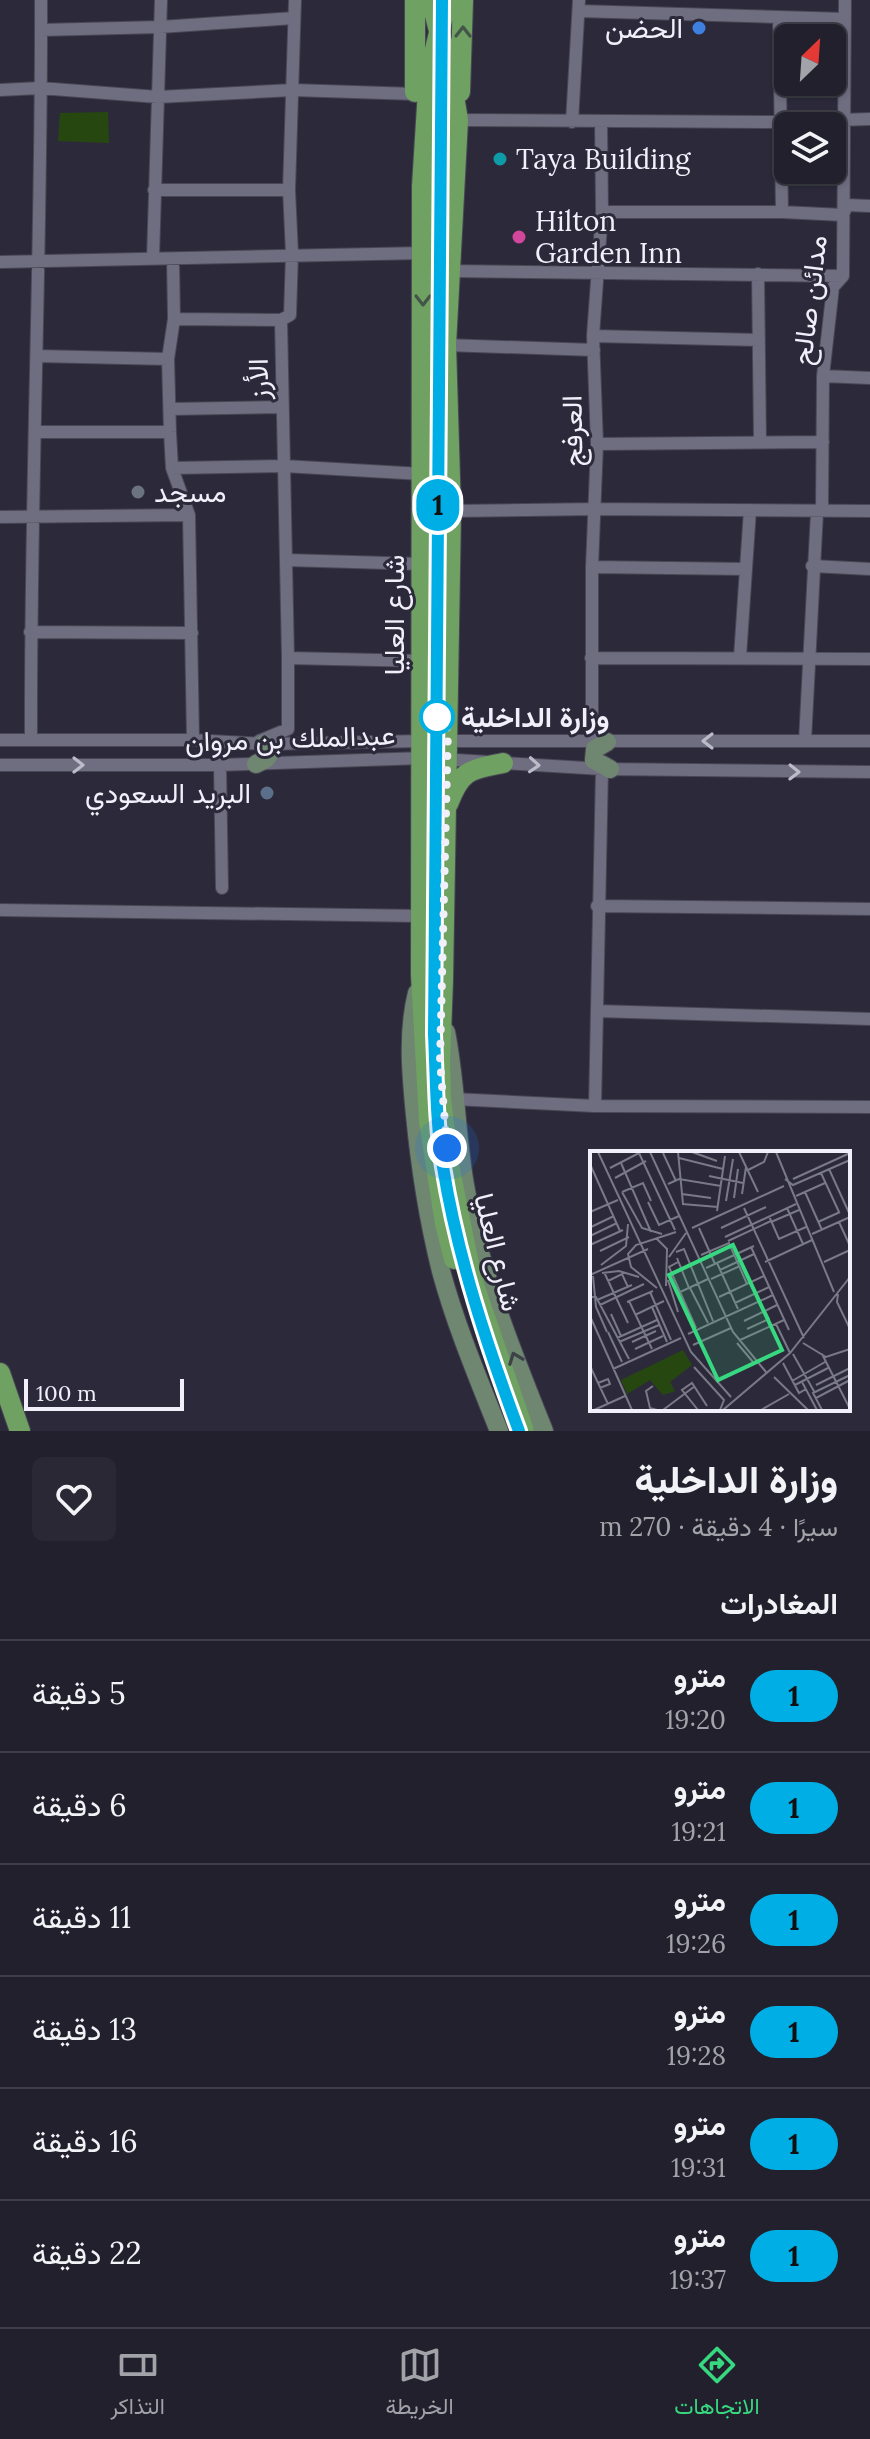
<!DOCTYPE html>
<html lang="ar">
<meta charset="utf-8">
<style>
body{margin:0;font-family:Lora,Vazirmatn,serif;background:#292834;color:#f1f3f6;direction:rtl;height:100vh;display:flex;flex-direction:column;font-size:30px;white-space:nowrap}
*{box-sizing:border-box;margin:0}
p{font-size:26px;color:#a2a3a9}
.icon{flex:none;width:44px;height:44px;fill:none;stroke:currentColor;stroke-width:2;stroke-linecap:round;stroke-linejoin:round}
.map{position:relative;height:1431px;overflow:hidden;direction:ltr}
.panel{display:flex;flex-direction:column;background:#21202c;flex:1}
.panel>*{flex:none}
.badge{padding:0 16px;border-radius:26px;font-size:28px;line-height:52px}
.needle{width:52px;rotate:25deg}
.fabs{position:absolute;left:774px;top:24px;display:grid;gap:16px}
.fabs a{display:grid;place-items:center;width:72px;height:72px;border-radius:12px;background:#21202c;box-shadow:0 2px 6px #0004,0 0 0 2px #3e3e48;font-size:40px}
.scale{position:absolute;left:24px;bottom:20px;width:160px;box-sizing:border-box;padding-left:8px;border:4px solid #f0effa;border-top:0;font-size:22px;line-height:28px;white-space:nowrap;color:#f0effa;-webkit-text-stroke:6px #2c2a3a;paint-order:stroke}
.you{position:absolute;width:40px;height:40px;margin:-20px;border:6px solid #fff;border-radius:50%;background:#1a73e8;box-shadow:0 0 0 12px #1a73e833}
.map>.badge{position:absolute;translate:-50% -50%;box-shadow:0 0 0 4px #fff}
h2{padding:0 32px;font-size:30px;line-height:72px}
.round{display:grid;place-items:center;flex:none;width:84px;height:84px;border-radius:12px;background:#292834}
.headline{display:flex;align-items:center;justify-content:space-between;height:136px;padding:0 32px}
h1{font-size:38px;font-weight:800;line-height:60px}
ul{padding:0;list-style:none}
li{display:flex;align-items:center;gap:24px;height:112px;padding:0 32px;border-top:2px solid #3e3e48}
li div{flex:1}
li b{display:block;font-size:30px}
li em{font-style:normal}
li .badge{min-width:88px;font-weight:700;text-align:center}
.dock{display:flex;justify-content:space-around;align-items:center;height:112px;border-top:2px solid #3e3e48;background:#21202c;font-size:22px;color:#a2a3a9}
.dock a{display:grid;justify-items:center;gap:4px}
.dock .current{color:#37d880}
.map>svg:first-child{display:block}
.green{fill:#264810}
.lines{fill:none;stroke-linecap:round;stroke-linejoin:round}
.street-casing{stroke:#494755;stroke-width:14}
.secondary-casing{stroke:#494755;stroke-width:20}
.primary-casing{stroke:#494755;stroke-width:22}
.street{stroke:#6f6d80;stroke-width:12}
.secondary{stroke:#6f8771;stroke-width:18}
.primary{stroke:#6fa162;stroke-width:20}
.oneway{stroke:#435448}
.oneway2{stroke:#bcbbc9}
.oneway3{stroke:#3d4148}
.line-casing{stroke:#fff;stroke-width:18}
.line{stroke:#00aee6;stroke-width:12}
.walk{stroke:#f0effa;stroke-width:8;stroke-dasharray:0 14.4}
.shop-dot{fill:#3f7fe0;stroke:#2c2a3a;stroke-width:3}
.culture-dot{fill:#0f9aa8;stroke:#2c2a3a;stroke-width:3}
.hotel-dot{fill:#d1479c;stroke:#2c2a3a;stroke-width:3}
.worship-dot{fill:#6b7280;stroke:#2c2a3a;stroke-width:3}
.stop-dot{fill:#fff;stroke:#00aee6;stroke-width:4}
.service-dot{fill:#5c6f8a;stroke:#2c2a3a;stroke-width:3}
.labels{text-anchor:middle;stroke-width:6;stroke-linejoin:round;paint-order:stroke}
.poi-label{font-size:28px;fill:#f0effa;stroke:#2c2a3a;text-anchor:start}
.street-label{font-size:28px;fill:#f0effa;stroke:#2c2a3a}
.stop-label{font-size:28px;font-weight:bold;fill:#f0effa;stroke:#2c2a3a;text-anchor:start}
.inset-road{fill:none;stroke:#7a7987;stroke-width:2}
.view{fill:#37d880;fill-opacity:0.15;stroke:#37d880;stroke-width:4}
.inset-edge{fill:none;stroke:#f0effa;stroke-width:4}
</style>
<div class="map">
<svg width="870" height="1431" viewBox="0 0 870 1431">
<rect width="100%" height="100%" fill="#2c2a3a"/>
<path class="green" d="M108,112L109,143L58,141L60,113Z"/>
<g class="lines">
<g class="street-casing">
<path id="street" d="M579,11L845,19
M779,17L782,212
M41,30L160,27L294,18
M0,90L40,88L158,97L293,90L415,94
M458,120L782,122L870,119
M572,122L579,0
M154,190H289
M602,212H782L843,215L847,205L870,206
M153,258L161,0
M173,259L174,319L168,359L170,432L172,468L189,515L193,740
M0,262L423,253
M449,271L843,276
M758,274L760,442
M174,319L281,320
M593,336L759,340
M446,345L594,350
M37,356L168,359
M823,376L870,378
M170,409L282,407
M36,432H170
M597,444L823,442
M172,468L284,466L422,474
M822,510L823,376L833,287L843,276L845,0
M451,511L596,509L870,511
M0,517L189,515
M286,560L421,564
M812,566L870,569
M592,567L746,569
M30,632L192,633
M740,657L750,510
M288,658L423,661
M591,658L870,659
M0,740H193L264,744L423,741H870
M31,740C30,494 42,247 41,0
M259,741L288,729V658L281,320L290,315L292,254L289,190L295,0
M805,741L817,512
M592,742V567L597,444L593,336L602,212L601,121
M0,765H220L423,758L602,769L870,772
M220,765L222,888
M597,906L870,909
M0,910L422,916
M597,1011L870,1019
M454,1099L595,1106L870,1107
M595,1106L602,769"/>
</g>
<g class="secondary-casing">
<path id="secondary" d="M607,742L595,749L594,760L610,769
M256,764L266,759L270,753L264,744
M417,993C407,1033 411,1074 415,1115C420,1167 428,1219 441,1271C456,1326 478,1378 499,1431
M446,1032C456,1082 456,1134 465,1185C479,1270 512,1351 544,1431"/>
</g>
<g class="primary-casing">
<path id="primary" d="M415,0V92
M431,0L450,73L458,120L446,345L451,511L443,980L440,1061L441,1100L450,1170L472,1279L524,1431
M447,0L429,74L422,186L421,975L429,1121L445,1224L454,1259
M460,92L463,0
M448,804C461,770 469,770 503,763
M0,1373L20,1431"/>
</g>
<use href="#street" class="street"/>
<use href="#secondary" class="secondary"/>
<use href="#primary" class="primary"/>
</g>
<defs><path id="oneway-chevron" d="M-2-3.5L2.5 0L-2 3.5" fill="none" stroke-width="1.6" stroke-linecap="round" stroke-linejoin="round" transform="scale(2)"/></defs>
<g class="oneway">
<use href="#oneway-chevron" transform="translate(463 32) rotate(-90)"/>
<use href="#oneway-chevron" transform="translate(423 300) rotate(90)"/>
</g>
<g class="oneway2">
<use href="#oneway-chevron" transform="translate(708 741) rotate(180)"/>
<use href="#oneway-chevron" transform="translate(78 765)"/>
<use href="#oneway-chevron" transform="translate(534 765) rotate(4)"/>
<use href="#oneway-chevron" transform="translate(794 772) rotate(1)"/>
</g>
<use class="oneway3" href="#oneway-chevron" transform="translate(515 1358) rotate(-111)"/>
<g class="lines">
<g class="line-casing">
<path id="line" d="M442,0L434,1034C436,1078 436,1124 443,1167C458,1259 487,1345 519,1431"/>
</g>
<use href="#line" class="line"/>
<path class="walk" d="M437,717L448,729L440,1061L447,1148"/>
</g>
<circle class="shop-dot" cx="699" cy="28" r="8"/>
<circle class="culture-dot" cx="500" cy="159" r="8"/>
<circle class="hotel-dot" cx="519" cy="237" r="8"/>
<circle class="worship-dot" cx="138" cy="492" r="8"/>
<circle class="stop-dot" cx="437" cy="717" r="16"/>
<circle class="service-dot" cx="267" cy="793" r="8"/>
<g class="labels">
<g class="poi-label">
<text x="683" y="38" text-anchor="end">الحضن</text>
<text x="516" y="169">Taya Building</text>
<text x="535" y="231">Hilton<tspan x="535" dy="32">Garden Inn</tspan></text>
<text x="154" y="502">مسجد</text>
<text x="251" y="803" text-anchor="end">البريد السعودي</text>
</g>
<g class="street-label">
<text transform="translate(809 300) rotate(-83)" y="10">مدائن صالح</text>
<text transform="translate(258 379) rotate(-91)" y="10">الأرز</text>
<text transform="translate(572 431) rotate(-91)" y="10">العرفج</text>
<text transform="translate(394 615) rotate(-90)" y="10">شارع العليا</text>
<text transform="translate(290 738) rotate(-2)" y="10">عبدالملك بن مروان</text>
<text transform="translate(498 1252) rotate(76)" y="10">شارع العليا</text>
</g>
<g class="stop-label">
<text x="461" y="727">وزارة الداخلية</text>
</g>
</g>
<g transform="translate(590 1151)">
<rect width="260" height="260" fill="#2c2a3a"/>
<path d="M93,199L102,214L80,231L85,240L73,244L60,229L37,243L31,229Z" fill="#264810"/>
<path class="inset-road" d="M8,1L101,201L141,246M60,1L143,181L176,221M88,1L93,53M102,1L127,10M149,1L168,41M186,1L244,141M49,2L85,79M73,2L86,30M89,7L133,18M31,12L61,81M0,13L30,80M20,17L51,1M239,18L260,64M158,19L174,11L178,1M231,22L249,61M119,25L153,32M25,27L56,10M195,28L203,34L260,9M203,28L260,2M78,33L89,28L131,35M32,41L53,32L61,50M32,41L52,77L72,83M215,41L232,79M92,43L121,47M152,43L156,16M206,45L235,32M144,47L148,18M136,50L143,8M58,51L69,74L89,65M92,53L128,56M154,57L214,187M197,57L213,93M127,60L135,5M0,61L28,49M179,65L189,88L216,76M181,71L209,59M228,71L250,61M249,71L260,95M1,76L24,65M102,77L194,35M109,77L125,113M131,77L176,56M222,83L260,66M0,85L27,72M135,86L206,53M66,87L77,98L76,135M138,90L181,70M0,94L33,79M161,96L199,179M10,100L39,86M86,101L94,98L123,170M111,104L139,92L157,133M79,106L96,82M87,107L99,137M88,111L79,116L106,177M175,111L222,89M234,111L260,99M127,112L148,158M11,114L36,95L38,73M116,117L164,95M0,119V94M130,119L164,103M14,121L38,172M12,122L29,120L49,126M0,124L58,98M3,125L6,156L17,181M121,128L150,115M78,129L88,161M18,130L32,123L38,136M67,137L41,116L38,103L46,94L86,81M100,137L118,172M60,141L81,189M88,142L118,128M248,143L247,151L260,178M0,146H6L39,208M129,146L174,125M7,149L42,134M39,150L62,198M37,151L63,140M145,152L179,136M10,154L54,133M62,156L77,191M21,163L31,185M45,164L74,150M0,165L42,259M154,170L187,154M186,173L200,202M157,178L179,168L175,160M18,181L32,211M98,183L183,144M27,187L67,169M150,189L194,169M29,191L69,174M42,191L66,180M147,192L163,211M213,192L236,206L260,198M103,194L141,177M45,198L73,185M203,203L225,242M232,203L260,258M193,212L209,242L216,238M104,216L134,249L130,259M1,217L18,253M23,218L91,187M184,226L218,259M202,230L235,211M212,231L227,259M8,232L18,228L20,233L10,237M205,234L238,217M226,234L260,217M63,235L56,240L60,257L67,259M226,247L260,229M4,259L35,245M73,259L105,235M108,259L92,239L102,232L117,255M133,259L200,202L260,126M171,259L199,243M232,259L223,242L260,224"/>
<path class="view" d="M143,94L192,199L128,229L79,124Z"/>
<rect width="260" height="260" class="inset-edge"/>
</g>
</svg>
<div class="fabs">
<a><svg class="needle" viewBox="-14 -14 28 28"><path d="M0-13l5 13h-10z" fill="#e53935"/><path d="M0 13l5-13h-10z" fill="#a2a3a9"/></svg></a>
<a><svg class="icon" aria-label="layers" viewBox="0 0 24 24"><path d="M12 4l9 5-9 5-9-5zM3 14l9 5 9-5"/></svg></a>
</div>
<div class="scale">100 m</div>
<div class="you" style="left:447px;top:1148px"></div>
<b class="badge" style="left:438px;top:505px;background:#00aee6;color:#111">1</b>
</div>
<section class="panel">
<div class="headline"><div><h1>وزارة الداخلية</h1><p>سيرًا · 4 دقيقة · 270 m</p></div><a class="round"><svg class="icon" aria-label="heart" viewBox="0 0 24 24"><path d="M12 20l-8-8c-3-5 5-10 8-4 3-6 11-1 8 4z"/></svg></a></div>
<h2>المغادرات</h2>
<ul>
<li><span class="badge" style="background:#00aee6;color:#111">1</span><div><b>مترو</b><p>19:20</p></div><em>5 دقيقة</em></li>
<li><span class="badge" style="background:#00aee6;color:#111">1</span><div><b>مترو</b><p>19:21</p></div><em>6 دقيقة</em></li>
<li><span class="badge" style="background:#00aee6;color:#111">1</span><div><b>مترو</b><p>19:26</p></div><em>11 دقيقة</em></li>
<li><span class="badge" style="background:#00aee6;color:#111">1</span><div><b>مترو</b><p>19:28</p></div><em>13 دقيقة</em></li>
<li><span class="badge" style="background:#00aee6;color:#111">1</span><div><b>مترو</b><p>19:31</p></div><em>16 دقيقة</em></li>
<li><span class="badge" style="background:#00aee6;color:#111">1</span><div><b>مترو</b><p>19:37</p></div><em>22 دقيقة</em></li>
</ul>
</section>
<nav class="dock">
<a class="current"><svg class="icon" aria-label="directions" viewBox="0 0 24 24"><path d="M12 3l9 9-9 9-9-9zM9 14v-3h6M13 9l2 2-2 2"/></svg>الاتجاهات</a>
<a><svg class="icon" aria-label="map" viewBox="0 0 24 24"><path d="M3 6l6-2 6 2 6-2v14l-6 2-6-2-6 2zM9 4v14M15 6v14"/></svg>الخريطة</a>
<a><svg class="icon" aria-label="tickets" viewBox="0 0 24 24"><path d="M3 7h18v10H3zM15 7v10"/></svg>التذاكر</a>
</nav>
